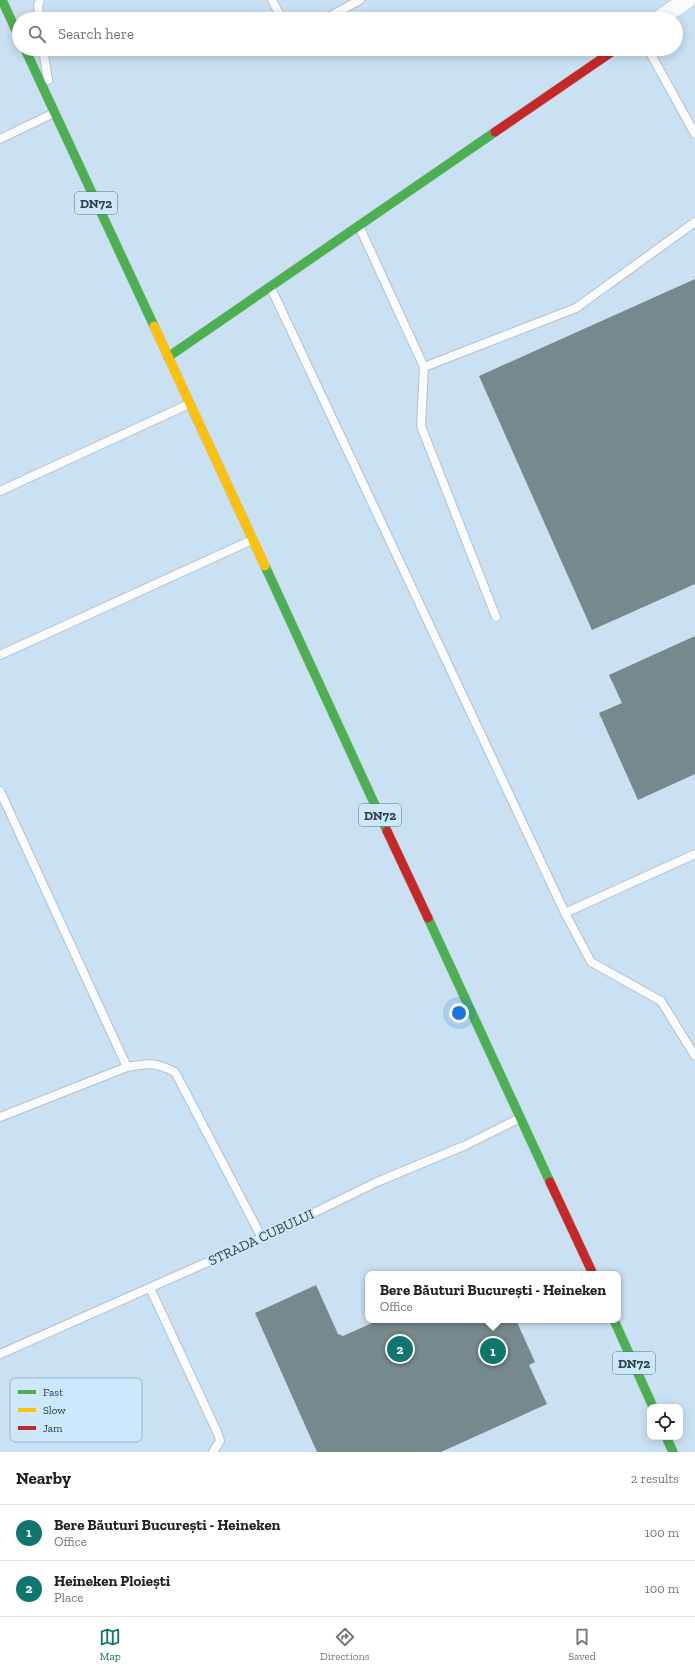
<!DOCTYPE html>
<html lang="en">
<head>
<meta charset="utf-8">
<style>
	:root { --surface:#fff; --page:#f2f2f2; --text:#202124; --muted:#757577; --line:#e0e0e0; --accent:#0f766e }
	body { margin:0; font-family:"Zilla Slab",serif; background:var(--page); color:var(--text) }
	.controls { position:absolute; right:12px; bottom:12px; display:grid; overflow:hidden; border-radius:8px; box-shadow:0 2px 10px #0003 }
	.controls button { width:36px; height:36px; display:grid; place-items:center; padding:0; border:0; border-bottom:1px solid var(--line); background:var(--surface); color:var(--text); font:20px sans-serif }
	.you { position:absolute; left:459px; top:1013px; width:14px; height:14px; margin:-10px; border:3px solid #fff; border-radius:50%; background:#1a73e8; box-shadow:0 0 0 6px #1a73e833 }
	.badge { display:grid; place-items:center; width:26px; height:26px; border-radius:50%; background:var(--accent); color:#fff; font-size:13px; font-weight:700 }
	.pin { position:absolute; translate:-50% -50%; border:2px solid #fff; box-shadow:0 1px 4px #0006 }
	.popup { position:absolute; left:365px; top:1271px; width:256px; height:52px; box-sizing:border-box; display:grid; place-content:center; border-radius:8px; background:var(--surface); filter:drop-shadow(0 1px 3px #0005); font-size:13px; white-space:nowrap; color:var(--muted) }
	.popup b { font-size:15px; color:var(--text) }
	.popup::after { content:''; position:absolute; left:50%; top:100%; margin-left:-8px; border:8px solid transparent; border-top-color:var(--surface) }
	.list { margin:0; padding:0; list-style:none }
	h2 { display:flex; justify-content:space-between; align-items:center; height:52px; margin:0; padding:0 16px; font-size:17px }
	h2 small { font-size:13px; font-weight:400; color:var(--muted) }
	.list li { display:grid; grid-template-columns:26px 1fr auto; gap:12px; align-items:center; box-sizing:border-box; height:56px; padding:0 16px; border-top:1px solid var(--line) }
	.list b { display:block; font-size:15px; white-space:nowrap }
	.list p { margin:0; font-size:13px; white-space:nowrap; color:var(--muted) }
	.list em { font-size:13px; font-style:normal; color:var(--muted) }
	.icon { flex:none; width:22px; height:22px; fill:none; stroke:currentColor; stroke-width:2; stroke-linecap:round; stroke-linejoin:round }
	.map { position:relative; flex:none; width:695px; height:1452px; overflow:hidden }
	.search { position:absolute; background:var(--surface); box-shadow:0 2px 10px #0003; left:12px; right:12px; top:12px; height:44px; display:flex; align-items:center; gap:10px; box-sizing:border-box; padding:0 14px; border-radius:22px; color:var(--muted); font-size:15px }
	.sheet { height:164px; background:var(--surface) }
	nav { display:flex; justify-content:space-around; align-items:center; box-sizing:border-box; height:56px; border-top:1px solid var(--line); background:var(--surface); font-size:11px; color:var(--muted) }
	nav a { display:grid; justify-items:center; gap:2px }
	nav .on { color:var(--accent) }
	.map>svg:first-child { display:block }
	.built { fill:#c9e1f3; fill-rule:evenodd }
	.building { fill:#76898c }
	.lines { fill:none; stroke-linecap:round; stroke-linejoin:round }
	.lane-casing { stroke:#b1c0cc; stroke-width:10 }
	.street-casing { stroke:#b1c0cc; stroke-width:18 }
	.fast-casing { stroke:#b1c0cc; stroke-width:10 }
	.slow-casing { stroke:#b1c0cc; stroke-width:10 }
	.jam-casing { stroke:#b1c0cc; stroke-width:10 }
	.lane { stroke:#f9fbfd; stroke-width:8 }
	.street { stroke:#f9fbfd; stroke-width:17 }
	.fast { stroke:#4caf50; stroke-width:9 }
	.slow { stroke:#ffc107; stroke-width:9 }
	.jam { stroke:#c62828; stroke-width:9 }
	.labels { text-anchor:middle; stroke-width:4; stroke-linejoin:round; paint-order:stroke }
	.shield { fill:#cde8fc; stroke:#5d7282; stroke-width:1 }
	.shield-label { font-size:13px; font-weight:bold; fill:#2d404d }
	.street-label { font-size:14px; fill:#2d404d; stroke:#cde8fc }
	.key { fill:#cde8fc; stroke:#9db6c8; stroke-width:1 }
	.key-label { font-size:11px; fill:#2d404d }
</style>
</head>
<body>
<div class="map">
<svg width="695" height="1452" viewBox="0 0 695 1452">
	<rect width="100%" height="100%" fill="#d8e7f2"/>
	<!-- built -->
	<path class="built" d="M0,0H695V1452H0ZM19,19H676V49H19ZM368,1274H618V1320H368ZM650,1407H680V1437H650Z"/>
	<!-- building -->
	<path class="building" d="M695,279V584L592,630L479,376Z
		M695,636V774L638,800L599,713L622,703L609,675Z
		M316,1285L338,1334L343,1336L379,1320H516L535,1362L529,1365L547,1404L441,1452H317L255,1313Z"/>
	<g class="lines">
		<defs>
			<path id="lane" d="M272,0L282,19
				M40,19L38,6L40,0
				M325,19L360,0
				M43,49L48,80
				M648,49L695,134
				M0,139L54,113
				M359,226L424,367L421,426L496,617
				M271,288L565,913L695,854
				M424,367L576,308L695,222
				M0,491L189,404
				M0,655L252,540
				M0,791L127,1067
				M565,913L591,962L661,1001L695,1056
				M0,1117L127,1067C149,1063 155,1062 175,1072L262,1238
				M150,1288L218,1434L220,1441L213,1452
				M0,1354L262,1238L377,1182L466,1145L520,1118"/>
			<path id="street" d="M659,19L687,0"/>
			<path id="fast" d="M2,0L19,37
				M25,49L154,326
				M168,357L495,132
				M265,566L387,831
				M428,918L550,1182
				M614,1320L653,1407
				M666,1437L673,1452"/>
			<path id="slow" d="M154,326L265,566"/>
			<path id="jam" d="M495,132L616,49
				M387,831L428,918
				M550,1182L593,1274"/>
		</defs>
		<!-- lane casing -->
		<use href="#lane" class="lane-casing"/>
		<!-- street casing -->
		<use href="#street" class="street-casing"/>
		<!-- fast casing -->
		<use href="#fast" class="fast-casing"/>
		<!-- slow casing -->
		<use href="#slow" class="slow-casing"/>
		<!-- jam casing -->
		<use href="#jam" class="jam-casing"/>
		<!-- lane -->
		<use href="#lane" class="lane"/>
		<!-- street -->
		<use href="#street" class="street"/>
		<!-- fast -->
		<use href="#fast" class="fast"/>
		<!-- slow -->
		<use href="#slow" class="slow"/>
		<!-- jam -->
		<use href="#jam" class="jam"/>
	</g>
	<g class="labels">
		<!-- shield labels -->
		<g class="shield">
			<rect x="75" y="192" width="42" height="22" rx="3"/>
			<rect x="359" y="804" width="42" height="22" rx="3"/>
			<rect x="613" y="1352" width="42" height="22" rx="3"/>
		</g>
		<g class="shield-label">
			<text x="96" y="208">DN72</text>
			<text x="380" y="820">DN72</text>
			<text x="634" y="1368">DN72</text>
		</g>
		<!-- street labels -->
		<g class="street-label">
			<text transform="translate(261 1237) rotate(-25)" y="5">STRADA CUBULUI</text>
		</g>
	</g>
	<!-- legend -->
	<rect x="10" y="1378" width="132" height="64" rx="6" class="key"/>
	<rect x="18" y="1390" width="18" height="4" fill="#4caf50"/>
	<rect x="18" y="1408" width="18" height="4" fill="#ffc107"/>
	<rect x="18" y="1426" width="18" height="4" fill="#c62828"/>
	<g class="key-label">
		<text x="43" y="1396">Fast</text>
		<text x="43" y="1414">Slow</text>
		<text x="43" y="1432">Jam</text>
	</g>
</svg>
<div class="controls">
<button><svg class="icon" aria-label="locate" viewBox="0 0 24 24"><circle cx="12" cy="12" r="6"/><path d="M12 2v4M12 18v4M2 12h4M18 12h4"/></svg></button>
</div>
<div class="you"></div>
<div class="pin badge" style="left:493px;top:1351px">1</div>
<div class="popup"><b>Bere Băuturi București - Heineken</b>Office</div>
<div class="pin badge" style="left:400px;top:1349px">2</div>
<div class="search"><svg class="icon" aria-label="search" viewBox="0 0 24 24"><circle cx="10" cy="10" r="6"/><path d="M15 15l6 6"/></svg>Search here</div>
</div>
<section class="sheet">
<h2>Nearby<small>2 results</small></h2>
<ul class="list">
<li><span class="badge">1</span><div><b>Bere Băuturi București - Heineken</b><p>Office</p></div><em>100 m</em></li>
<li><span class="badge">2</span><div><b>Heineken Ploiești</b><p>Place</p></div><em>100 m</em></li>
</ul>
</section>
<nav>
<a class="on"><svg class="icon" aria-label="map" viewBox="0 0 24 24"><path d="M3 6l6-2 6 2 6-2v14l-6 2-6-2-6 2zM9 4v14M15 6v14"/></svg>Map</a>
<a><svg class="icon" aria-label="directions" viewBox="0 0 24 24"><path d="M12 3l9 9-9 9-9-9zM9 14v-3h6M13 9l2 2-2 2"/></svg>Directions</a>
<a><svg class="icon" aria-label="saved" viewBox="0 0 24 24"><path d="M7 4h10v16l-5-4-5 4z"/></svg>Saved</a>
</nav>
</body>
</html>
